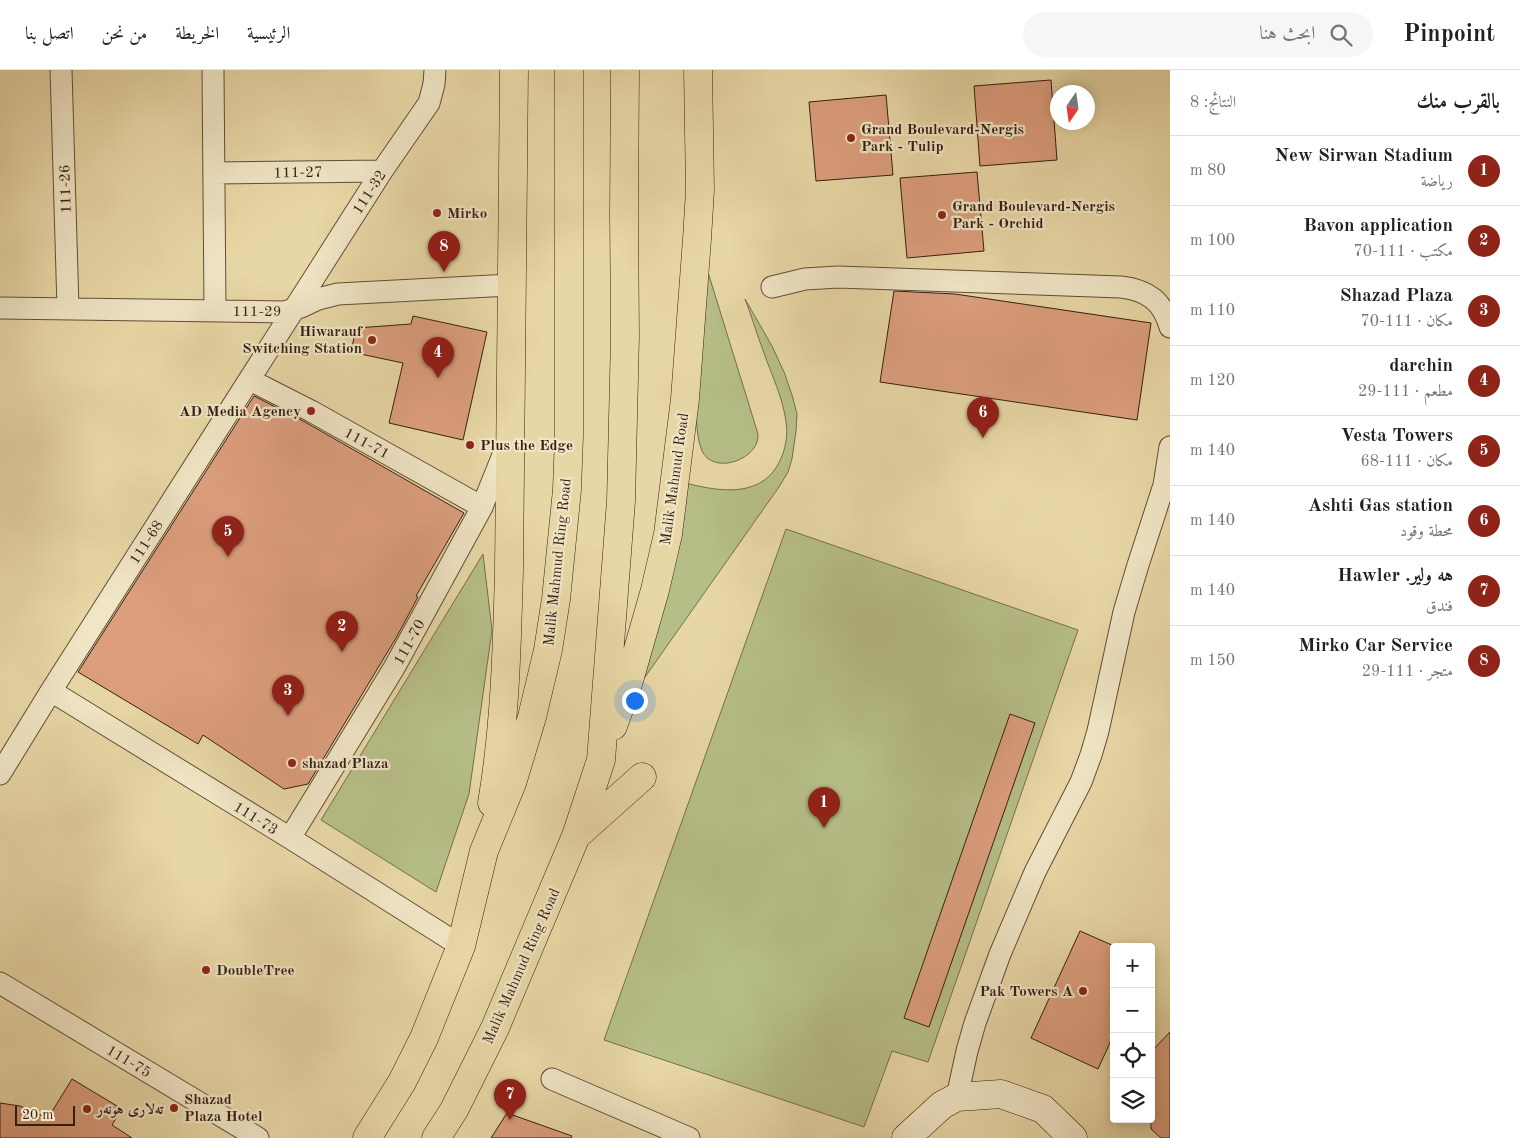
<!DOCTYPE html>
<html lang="ar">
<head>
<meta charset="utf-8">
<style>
	:root { --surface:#fff; --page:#f6f6f6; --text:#202124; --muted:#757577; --line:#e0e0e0; --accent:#8f2418 }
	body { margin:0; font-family:"Old Standard TT",Amiri,serif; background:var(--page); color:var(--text); direction:rtl }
	.controls { position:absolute; right:15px; bottom:15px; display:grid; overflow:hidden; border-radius:5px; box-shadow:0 2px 12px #0003 }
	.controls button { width:45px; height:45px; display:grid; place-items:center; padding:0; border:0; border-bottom:1px solid var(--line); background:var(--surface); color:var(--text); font:25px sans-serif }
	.compass { position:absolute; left:1050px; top:15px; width:45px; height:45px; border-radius:50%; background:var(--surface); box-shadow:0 2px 12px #0003; rotate:193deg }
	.scale { position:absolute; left:15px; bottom:12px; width:60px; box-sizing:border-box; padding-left:5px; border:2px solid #351f13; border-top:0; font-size:14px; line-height:18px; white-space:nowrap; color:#351f13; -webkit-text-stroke:4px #f0e5c5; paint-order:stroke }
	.you { position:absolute; left:634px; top:630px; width:18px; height:18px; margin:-12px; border:4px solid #fff; border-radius:50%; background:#1a73e8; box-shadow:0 0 0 8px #1a73e833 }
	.badge { display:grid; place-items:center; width:32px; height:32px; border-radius:50%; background:var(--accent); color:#fff; font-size:16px; font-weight:700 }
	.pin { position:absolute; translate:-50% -41px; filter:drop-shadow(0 1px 2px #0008) }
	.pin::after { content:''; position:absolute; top:26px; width:18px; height:15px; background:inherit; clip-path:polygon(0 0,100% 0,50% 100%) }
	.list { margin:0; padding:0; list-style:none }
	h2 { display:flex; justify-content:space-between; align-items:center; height:65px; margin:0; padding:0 20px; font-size:21px }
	h2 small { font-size:16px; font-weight:400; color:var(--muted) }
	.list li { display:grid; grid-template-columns:32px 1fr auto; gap:15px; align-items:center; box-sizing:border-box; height:70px; padding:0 20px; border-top:1px solid var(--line) }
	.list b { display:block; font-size:19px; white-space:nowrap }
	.list p { margin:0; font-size:16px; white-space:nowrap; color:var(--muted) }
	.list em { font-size:16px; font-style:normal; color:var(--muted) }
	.icon { flex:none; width:28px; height:28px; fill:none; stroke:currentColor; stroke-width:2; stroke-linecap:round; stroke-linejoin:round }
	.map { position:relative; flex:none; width:1170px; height:1068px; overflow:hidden; direction:ltr }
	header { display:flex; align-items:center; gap:30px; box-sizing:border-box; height:70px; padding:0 25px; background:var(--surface); border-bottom:1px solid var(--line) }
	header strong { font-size:24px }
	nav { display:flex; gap:28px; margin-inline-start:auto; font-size:18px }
	.search { width:350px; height:45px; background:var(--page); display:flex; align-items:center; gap:12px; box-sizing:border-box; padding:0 18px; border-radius:28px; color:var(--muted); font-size:19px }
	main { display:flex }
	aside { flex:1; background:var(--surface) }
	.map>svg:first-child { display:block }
	.green { fill:#b6be87; stroke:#766e4d }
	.building { fill:#dc9e7d; stroke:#351f13 }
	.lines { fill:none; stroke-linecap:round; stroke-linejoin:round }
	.street-casing { stroke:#624d38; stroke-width:23 }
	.secondary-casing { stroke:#351f13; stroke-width:29 }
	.highway-casing { stroke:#351f13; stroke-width:29 }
	.street { stroke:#f0e5c5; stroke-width:21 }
	.secondary { stroke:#f0e5c5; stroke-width:28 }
	.highway { stroke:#e8d7a6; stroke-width:28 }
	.poi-dot { fill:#8f2418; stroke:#f0e5c5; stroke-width:2 }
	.labels { text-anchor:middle; stroke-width:4.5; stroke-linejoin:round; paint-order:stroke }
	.poi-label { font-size:15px; font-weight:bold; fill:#351f13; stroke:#f0e5c5; text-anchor:start }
	.street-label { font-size:15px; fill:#351f13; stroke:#f0e5c5 }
</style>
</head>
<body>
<header>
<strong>Pinpoint</strong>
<div class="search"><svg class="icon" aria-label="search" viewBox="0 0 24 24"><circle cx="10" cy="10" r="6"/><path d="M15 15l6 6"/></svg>ابحث هنا</div>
<nav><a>الرئيسية</a><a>الخريطة</a><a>من نحن</a><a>اتصل بنا</a></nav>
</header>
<main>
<aside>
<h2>بالقرب منك<small>النتائج: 8</small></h2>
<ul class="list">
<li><span class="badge">1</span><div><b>New Sirwan Stadium</b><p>رياضة</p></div><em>80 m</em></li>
<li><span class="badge">2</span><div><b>Bavon application</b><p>مكتب · 111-70</p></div><em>100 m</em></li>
<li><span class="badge">3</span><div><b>Shazad Plaza</b><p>مكان · 111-70</p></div><em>110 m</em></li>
<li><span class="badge">4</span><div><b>darchin</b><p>مطعم · 111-29</p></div><em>120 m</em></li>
<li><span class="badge">5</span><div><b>Vesta Towers</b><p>مكان · 111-68</p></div><em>140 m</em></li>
<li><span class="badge">6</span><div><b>Ashti Gas station</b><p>محطة وقود</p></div><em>140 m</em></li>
<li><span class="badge">7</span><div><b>هه ولير. Hawler</b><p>فندق</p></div><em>140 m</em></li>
<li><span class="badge">8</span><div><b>Mirko Car Service</b><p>متجر · 111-29</p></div><em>150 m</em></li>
</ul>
</aside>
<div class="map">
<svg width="1170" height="1068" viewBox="0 0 1170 1068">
	<rect width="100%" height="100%" fill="#e8d7a6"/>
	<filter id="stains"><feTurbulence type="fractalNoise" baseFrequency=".004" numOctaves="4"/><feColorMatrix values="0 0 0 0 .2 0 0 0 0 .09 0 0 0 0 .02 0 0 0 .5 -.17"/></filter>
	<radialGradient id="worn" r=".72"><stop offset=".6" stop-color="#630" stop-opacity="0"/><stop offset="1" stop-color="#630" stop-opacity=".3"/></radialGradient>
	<!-- green -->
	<path class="green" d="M703,186L758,364C760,389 714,406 702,381C693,360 697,320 698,297C700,260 702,223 703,186Z
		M745,229L772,276L784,302L792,325L797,344L796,361L792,389L788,402L779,417L638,617L682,412C719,422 765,430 782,386C786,376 788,363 786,352C783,328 772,306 764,283C757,265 752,247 745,229Z
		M786,459L1078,560L928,992L892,981L864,1057L604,970Z
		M483,484L492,560L469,724L436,822L321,750Z"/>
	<!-- building -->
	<path class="building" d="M1051,10L1057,90L980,96L974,16Z
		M886,25L893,105L816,111L809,32Z
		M977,102L984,181L907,188L900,108Z
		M894,221L955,224L1151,253L1137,350L880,312Z
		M413,246L487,262L463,370L389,353L403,293L351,282L356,258L411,254Z
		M254,326L305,352L464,443L416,526L418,527L396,568L308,714L284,719L203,665L198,674L78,602Z
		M1010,644L1035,653L929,957L904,948Z
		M1080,861L1114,876V964L1098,999L1031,968Z
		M1170,962V1068H1161L1151,1059V982Z
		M72,1009L122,1039L112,1055L132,1068H0V1033L20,1036L48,1048Z
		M507,1043L572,1066L571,1068H491Z"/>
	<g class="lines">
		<defs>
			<path id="street" d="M61,0L68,238
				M213,0L215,240
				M214,103L382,101
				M772,217L805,209L838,207L1121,217C1147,220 1163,231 1170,257
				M0,238L284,242L301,237L318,229L338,224L511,215
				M250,310L311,341L482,437
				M51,621L290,768L461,876
				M0,704L51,621L382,101L429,33L434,14L435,0
				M290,768L394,598L482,437L507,375
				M0,913L258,1068
				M552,1009L689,1068
				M957,1027L967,981L975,953L1000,884L1035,802L1081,712L1091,685L1098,661L1124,542L1138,495L1164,415L1170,377"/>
			<path id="secondary" d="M906,1068L942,1035L957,1027L1001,1024L1043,1039L1073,1068"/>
			<path id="highway" d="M613,656L628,614L655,520L668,464L685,329L697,169L700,120L698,0
				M492,733C505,656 507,577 509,500L514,0
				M577,765L642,707
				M367,1068L402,1012L424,968L461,876L484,781L512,713L532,647L548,580L556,529L567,420L569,366V0
				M436,1068L454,1040L495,958L576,766L601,690L621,431L625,266L624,144L625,0"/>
		</defs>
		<!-- street casing -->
		<use href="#street" class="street-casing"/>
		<!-- secondary casing -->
		<use href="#secondary" class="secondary-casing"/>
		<!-- highway casing -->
		<use href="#highway" class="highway-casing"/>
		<!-- street -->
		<use href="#street" class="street"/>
		<!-- secondary -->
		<use href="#secondary" class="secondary"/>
		<!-- highway -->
		<use href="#highway" class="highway"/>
	</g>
	<!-- markers -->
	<g class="poi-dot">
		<circle cx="851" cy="68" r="5"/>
		<circle cx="437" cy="143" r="5"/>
		<circle cx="942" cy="145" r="5"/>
		<circle cx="372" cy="270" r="5"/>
		<circle cx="311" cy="341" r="5"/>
		<circle cx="470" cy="375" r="5"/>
		<circle cx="292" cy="693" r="5"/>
		<circle cx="206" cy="900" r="5"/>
		<circle cx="1083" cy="921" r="5"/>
		<circle cx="174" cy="1038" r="5"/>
		<circle cx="87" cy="1039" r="5"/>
	</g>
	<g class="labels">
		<!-- poi labels -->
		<g class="poi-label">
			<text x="861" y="64">Grand Boulevard-Nergis<tspan x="861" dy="17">Park - Tulip</tspan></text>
			<text x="952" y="141">Grand Boulevard-Nergis<tspan x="952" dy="17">Park - Orchid</tspan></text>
			<text x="447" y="148">Mirko</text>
			<text x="362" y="266" text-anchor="end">Hiwarauf<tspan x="362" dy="17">Switching Station</tspan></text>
			<text x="301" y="346" text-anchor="end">AD Media Agency</text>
			<text x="480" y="380">Plus the Edge</text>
			<text x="302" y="698">shazad Plaza</text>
			<text x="216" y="905">DoubleTree</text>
			<text x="1073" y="926" text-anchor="end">Pak Towers A</text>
			<text x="184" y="1034">Shazad<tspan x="184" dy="17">Plaza Hotel</tspan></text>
			<text x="97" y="1044">تەلاری هونەر</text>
		</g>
		<!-- street labels -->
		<g class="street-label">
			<text transform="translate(298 102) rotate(-1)" y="5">111-27</text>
			<text transform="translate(65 119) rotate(-92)" y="5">111-26</text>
			<text transform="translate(369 122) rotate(-57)" y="5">111-32</text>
			<text x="257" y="246">111-29</text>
			<text transform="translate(367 373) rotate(29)" y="5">111-71</text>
			<text transform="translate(674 409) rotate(-82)" y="5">Malik Mahmud Road</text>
			<text transform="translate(146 472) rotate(-57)" y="5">111-68</text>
			<text transform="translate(557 492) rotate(-84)" y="5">Malik Mahmud Ring Road</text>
			<text transform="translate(409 572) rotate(-61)" y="5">111-70</text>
			<text transform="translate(256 748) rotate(32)" y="5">111-73</text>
			<text transform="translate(521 896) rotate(-66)" y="5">Malik Mahmud Ring Road</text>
			<text transform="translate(129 991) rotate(31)" y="5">111-75</text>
		</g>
	</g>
	<rect width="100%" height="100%" filter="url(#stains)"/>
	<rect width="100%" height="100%" fill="url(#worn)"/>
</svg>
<div class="controls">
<button>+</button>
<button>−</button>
<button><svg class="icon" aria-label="locate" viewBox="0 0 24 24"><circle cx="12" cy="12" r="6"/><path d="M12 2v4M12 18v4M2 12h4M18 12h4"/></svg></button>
<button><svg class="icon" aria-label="layers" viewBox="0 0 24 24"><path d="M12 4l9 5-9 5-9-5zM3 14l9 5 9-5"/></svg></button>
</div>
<svg class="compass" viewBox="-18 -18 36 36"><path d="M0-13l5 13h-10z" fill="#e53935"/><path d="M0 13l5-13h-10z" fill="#757577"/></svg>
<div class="scale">20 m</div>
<div class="you"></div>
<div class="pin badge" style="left:824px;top:758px">1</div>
<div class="pin badge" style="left:342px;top:582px">2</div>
<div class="pin badge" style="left:288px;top:646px">3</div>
<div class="pin badge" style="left:438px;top:308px">4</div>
<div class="pin badge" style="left:228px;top:487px">5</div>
<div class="pin badge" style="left:983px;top:368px">6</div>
<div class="pin badge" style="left:510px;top:1050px">7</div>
<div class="pin badge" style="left:444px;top:202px">8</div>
</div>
</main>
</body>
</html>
